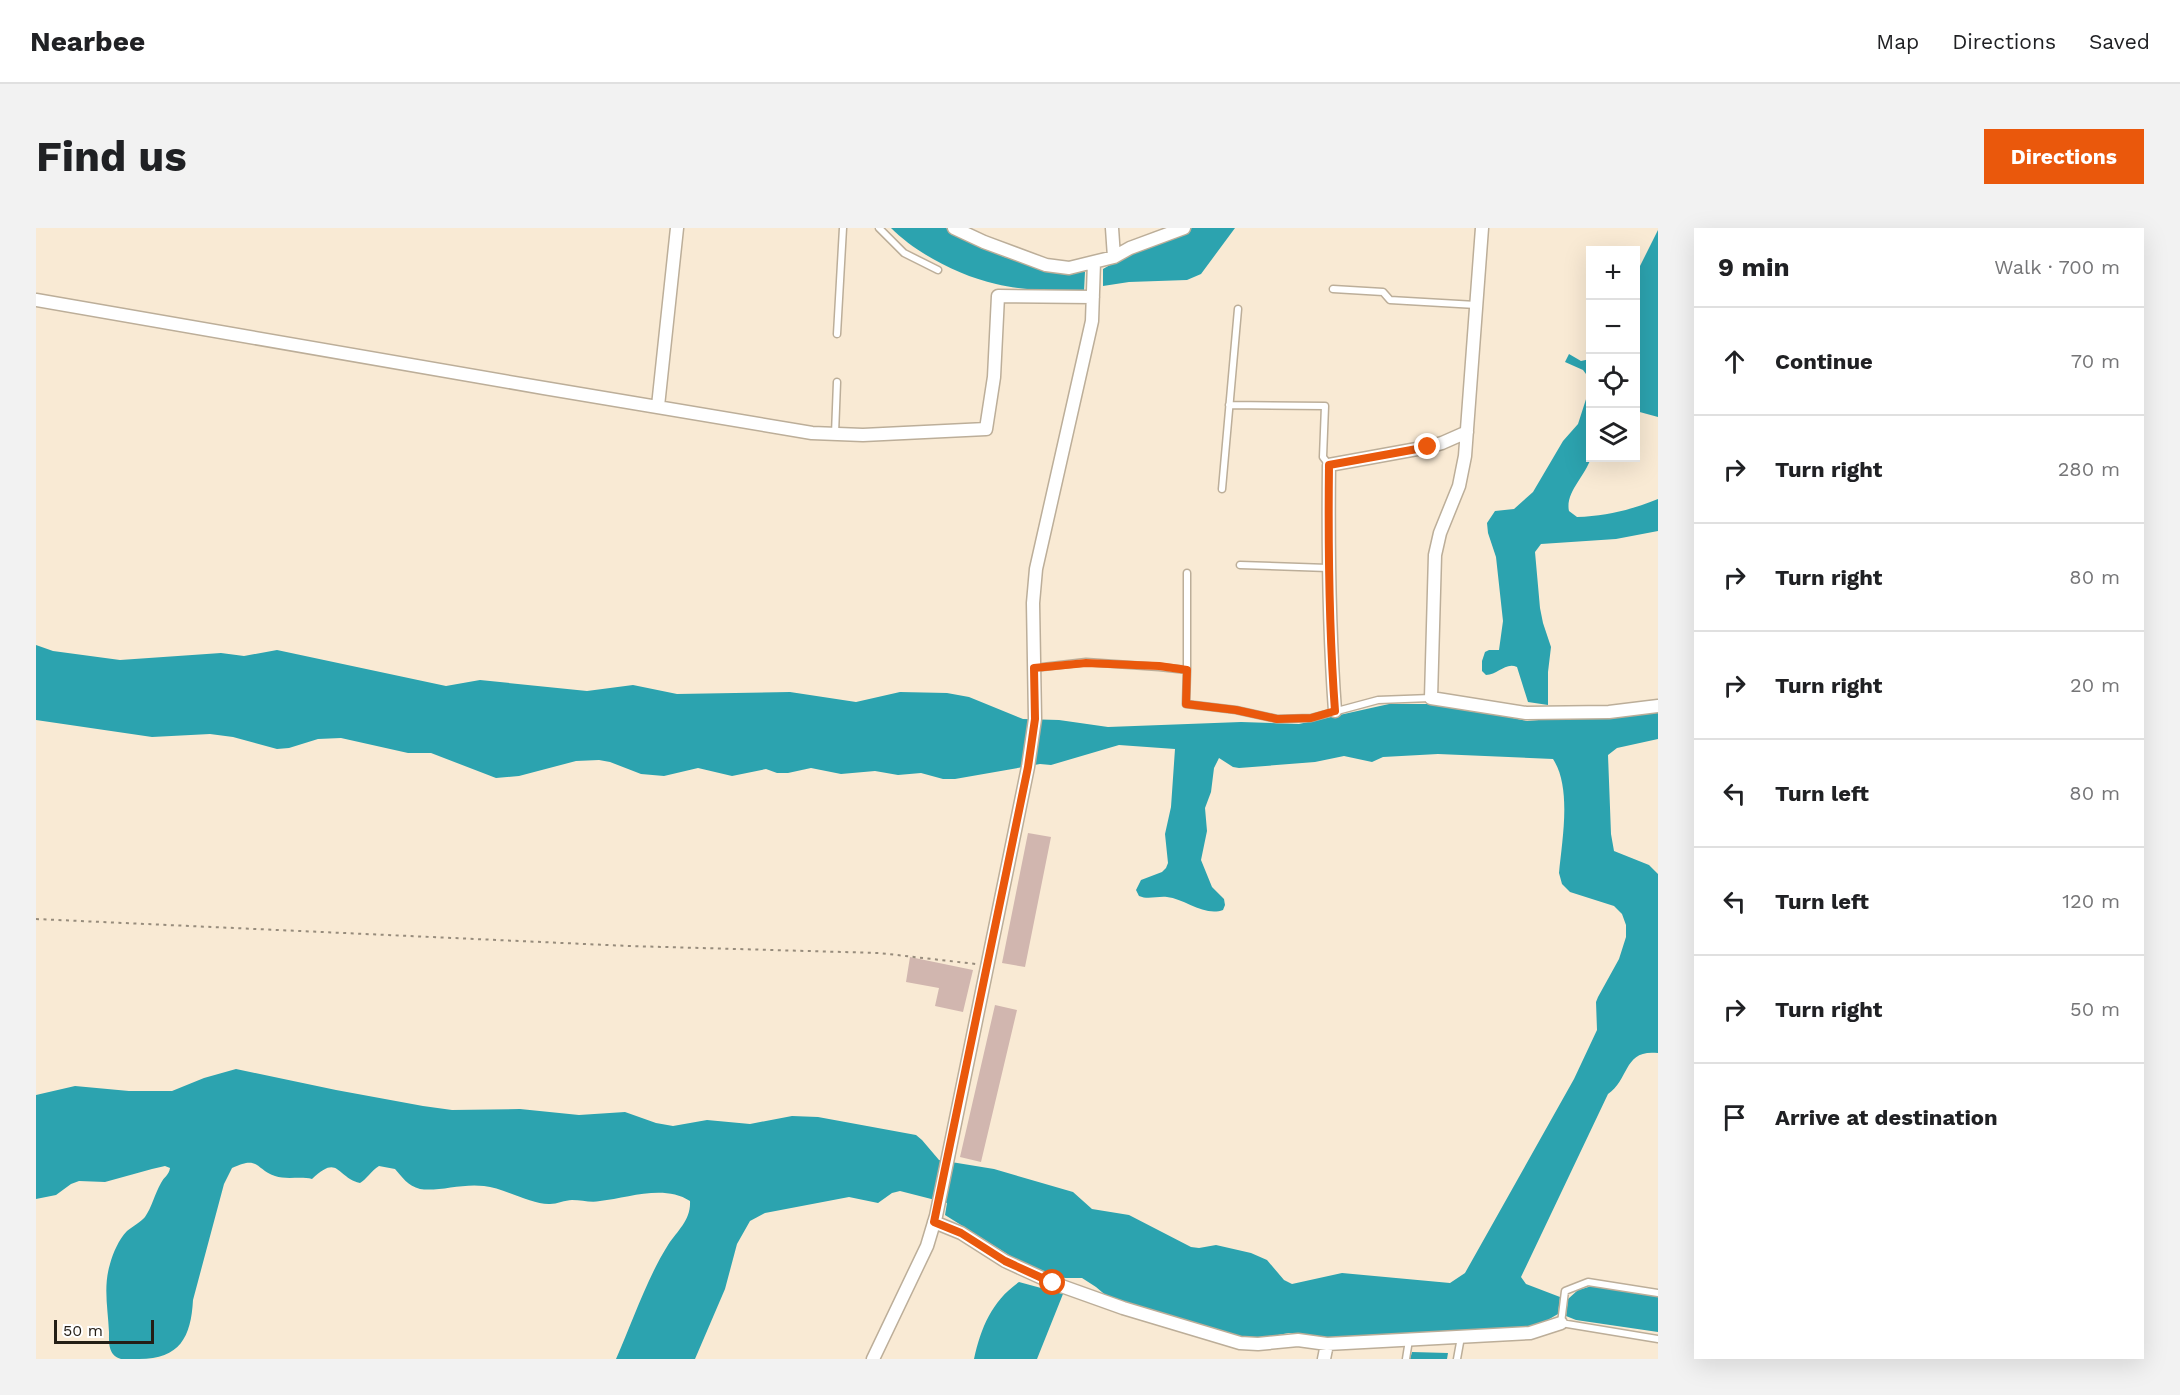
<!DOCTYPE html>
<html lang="en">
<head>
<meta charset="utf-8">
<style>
	:root { --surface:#fff; --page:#f2f2f2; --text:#202124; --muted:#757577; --line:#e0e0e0; --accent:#ea580c }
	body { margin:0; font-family:"Work Sans",sans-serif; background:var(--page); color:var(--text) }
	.controls { position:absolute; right:18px; top:18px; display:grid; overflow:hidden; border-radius:0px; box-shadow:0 6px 24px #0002 }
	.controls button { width:54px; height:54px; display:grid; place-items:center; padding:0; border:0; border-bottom:2px solid var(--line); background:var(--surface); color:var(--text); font:30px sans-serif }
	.scale { position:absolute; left:18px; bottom:15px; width:100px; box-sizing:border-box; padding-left:6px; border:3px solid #241e16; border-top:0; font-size:16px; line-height:21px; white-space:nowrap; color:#241e16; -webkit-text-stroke:4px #fff; paint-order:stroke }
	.stop { position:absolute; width:18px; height:18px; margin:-14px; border:4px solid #ea580c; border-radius:50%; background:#fff }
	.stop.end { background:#ea580c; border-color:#fff; box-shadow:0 2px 6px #0008 }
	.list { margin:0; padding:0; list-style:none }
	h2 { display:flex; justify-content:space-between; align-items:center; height:78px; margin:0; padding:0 24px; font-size:26px }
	h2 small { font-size:20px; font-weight:400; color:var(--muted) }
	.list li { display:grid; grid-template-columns:39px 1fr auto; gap:18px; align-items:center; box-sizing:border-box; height:108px; padding:0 24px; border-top:2px solid var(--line) }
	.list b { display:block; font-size:22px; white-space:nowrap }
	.list em { font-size:20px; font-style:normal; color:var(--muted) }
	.icon { flex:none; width:33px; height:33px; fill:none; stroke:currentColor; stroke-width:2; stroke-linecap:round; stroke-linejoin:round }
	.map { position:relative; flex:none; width:1622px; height:1131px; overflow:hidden; border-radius:0px }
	header { display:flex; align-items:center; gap:36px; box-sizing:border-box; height:84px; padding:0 30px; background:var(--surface); border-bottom:2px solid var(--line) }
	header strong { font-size:28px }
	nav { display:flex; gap:33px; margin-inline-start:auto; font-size:21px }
	.intro { display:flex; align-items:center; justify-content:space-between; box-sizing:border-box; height:144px; padding:0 36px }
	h1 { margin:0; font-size:42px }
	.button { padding:15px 27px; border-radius:0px; background:var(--accent); color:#fff; font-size:21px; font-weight:700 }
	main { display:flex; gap:36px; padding:0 36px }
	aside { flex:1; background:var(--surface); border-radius:0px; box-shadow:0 6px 24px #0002 }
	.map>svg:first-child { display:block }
	.water { fill:#2ca3af }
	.building { fill:#d1b6af }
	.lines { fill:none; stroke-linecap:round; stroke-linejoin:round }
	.service-casing { stroke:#bcae99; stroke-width:9 }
	.minor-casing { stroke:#bcae99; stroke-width:15 }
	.path { stroke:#978c7c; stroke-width:2; stroke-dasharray:3 4.5; stroke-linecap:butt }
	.service { stroke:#fff; stroke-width:6 }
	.minor { stroke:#fff; stroke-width:12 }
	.route { stroke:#ea580c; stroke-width:8 }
</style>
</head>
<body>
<header>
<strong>Nearbee</strong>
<nav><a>Map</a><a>Directions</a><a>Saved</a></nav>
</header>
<div class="intro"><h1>Find us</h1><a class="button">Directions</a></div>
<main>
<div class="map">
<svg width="1622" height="1131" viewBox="0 0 1622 1131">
	<rect width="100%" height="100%" fill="#f9ead4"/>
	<!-- water -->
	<path class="water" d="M855,0H910L968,29L1020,43L1049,44L1048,63C1019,62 988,63 960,56C924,48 881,26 855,0Z
		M1156,0H1199L1165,46L1151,52L1093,54L1067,58V41L1086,30Z
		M1622,2V189L1600,183V46Z
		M1533,126L1545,133L1554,131L1555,230C1549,248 1529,265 1533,283L1541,289C1571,288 1594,282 1622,271V303L1580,311L1505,316L1499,324L1504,380L1507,395L1515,419L1512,444V477L1492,474L1481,439C1469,434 1462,447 1450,447L1446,443V433L1449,424L1453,422H1463L1467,393L1460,329L1452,305L1451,295L1459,283L1478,281L1497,264L1527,213L1542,196L1552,165L1553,150L1547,142L1529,134Z
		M0,417L17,423L84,432L185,425L208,428L241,422L410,458L444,452L551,463L597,457L641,466L754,464L820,474L864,464L911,465L933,469L987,491L1023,492L1072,499L1205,494L1263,496L1353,476H1409L1491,493L1622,482V511L1581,520L1572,527L1575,606L1578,623L1613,637L1622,646V825C1587,821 1594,851 1572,866L1485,1049L1490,1056L1524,1069L1522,1086L1496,1101L1317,1109L1288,1110L1253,1105L1210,1113L1073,1070L1060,1059L1046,1050H1029L987,1036L909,987L911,975L864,963L856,965L842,975L813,969L729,985L714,993L701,1016L689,1061L659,1131H580C596,1095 611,1050 632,1017C642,1002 655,992 654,973C628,956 592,970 564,973C555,975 546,972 536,972C529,972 521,976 514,976C497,977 468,960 448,958C426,955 402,964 384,961C372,958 366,949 359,941L343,938C335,943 330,952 324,955C300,949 303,925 276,951C265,948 250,952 239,948C219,941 223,927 196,940L188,956L157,1072C155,1109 144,1131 103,1131C98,1131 90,1131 85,1131C72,1127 73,1115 73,1104C72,1081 67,1059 74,1036C77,1025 83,1011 91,1003C97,998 105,994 109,989C116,979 119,965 125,955C128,949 133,947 134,940L129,938L116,941L69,954L43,953L35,956L20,967L0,971V867L39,858L93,863H136L168,850L200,841L300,862L387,878L416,882L484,881L543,887L589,884L620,895L637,898L671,892L714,896L756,888L782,889L880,907L886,912L903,932L958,941L1037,964L1056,981L1093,987L1155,1019L1163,1020L1180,1017L1215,1025L1231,1032L1248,1052L1256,1056L1306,1045L1414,1055L1429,1045L1538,851L1561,802L1560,774L1562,769L1583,731L1590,709V697L1586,686L1578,678L1534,664L1526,656L1523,645C1526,612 1536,560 1517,531L1402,526L1347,529L1336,534L1308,528L1279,534L1203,540L1197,539L1183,530L1178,540L1175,564L1169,580L1171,603L1165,632L1176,659L1188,671L1189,677L1187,682C1169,689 1149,671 1131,669C1121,668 1112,672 1103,668L1100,662L1105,652L1126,644L1130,640L1132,635L1129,606L1135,579L1139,521L1083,517L1015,537L1004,536L919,551H907L885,545L862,547L839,543L805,546L775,540L752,545H741L730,541L696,548L662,540L628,548L605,546L574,534L563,532L540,533L483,548L460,550L395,525H372L305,510L282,511L253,520L241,521L197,509L174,506L116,509L0,492Z
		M983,1054L1027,1066L1001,1131H938C945,1099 956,1073 983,1054Z
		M1556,1058L1622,1068V1104L1540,1092L1530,1088L1532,1071L1542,1062Z
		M1376,1124L1412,1125L1411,1131H1374Z"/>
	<!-- building -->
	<path class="building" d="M992,605L1015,609L989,739L966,735Z
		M874,729L937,742L927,784L899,778L903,760L870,754Z
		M959,777L981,782L945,934L924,929Z"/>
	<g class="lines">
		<defs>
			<path id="service" d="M843,0L868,25L902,42
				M1297,61L1347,64L1354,72L1440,77
				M801,106L807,0
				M1193,177L1289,178L1287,229L1293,237
				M799,206L801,154
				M1186,261L1202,81
				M1204,337L1292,340
				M998,440L1050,434L1123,439L1151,442L1150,476L1200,482L1241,491L1275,490L1342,472L1395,470
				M1151,442V345
				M1622,1065L1552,1054L1529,1063L1525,1095L1622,1111
				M1370,1131L1373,1112
				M1421,1131L1425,1109"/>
			<path id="minor" d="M918,0L948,14L1010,37L1033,40L1078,29L1094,20L1148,0
				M1076,0L1078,29
				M1446,0L1429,228L1423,258L1404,305L1399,327L1395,470L1490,485L1573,484L1622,478
				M0,72L508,160L776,205L827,207L950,201L958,149L962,68L1057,69
				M622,178L641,0
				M1299,483C1293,401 1292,320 1293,237L1392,219L1406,215L1431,204
				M898,994L925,1005L969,1033L1017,1055L1087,1080L1204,1115L1222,1116L1262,1112L1291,1116L1494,1105L1525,1095
				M837,1131L891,1018L900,988L992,539L999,491L997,375L1000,341L1056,93L1058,34
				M1288,1131L1291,1116"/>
		</defs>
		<!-- service casing -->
		<use href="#service" class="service-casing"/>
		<!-- minor casing -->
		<use href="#minor" class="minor-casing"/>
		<!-- path -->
		<path class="path" d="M0,691L593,718L843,725L940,736"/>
		<!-- service -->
		<use href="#service" class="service"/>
		<!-- minor -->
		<use href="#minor" class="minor"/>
	</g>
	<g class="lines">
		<!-- route -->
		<path class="route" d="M1017,1055L969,1033L925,1005L898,994L992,539L999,491L998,440L1050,435L1123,438L1151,442L1150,476L1200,482L1241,491L1275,490L1299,483C1293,401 1292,320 1293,237L1392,219"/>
	</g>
</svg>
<div class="controls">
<button>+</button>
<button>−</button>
<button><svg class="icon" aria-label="locate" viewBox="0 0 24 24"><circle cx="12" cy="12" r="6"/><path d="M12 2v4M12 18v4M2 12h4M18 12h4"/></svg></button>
<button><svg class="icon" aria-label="layers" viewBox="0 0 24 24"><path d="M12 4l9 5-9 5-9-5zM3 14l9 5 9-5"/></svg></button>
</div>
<div class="scale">50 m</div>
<div class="stop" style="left:1017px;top:1055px"></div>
<div class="stop end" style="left:1392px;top:219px"></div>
</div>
<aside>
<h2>9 min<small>Walk · 700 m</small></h2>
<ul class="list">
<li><svg class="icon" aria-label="ahead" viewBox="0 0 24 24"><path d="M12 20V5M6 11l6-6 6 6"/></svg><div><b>Continue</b></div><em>70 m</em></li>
<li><svg class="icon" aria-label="right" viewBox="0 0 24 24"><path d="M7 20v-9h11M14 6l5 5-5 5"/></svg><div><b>Turn right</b></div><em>280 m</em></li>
<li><svg class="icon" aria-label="right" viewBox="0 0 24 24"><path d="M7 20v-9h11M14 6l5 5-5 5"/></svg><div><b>Turn right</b></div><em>80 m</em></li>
<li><svg class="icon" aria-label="right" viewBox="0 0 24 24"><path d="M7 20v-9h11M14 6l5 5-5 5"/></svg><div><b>Turn right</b></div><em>20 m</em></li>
<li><svg class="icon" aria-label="left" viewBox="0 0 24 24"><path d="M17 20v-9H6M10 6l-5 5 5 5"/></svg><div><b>Turn left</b></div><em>80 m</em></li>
<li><svg class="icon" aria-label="left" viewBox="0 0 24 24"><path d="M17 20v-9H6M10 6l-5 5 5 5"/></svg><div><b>Turn left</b></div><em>120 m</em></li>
<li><svg class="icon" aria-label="right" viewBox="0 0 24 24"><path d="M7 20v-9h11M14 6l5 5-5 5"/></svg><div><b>Turn right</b></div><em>50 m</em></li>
<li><svg class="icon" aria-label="arrive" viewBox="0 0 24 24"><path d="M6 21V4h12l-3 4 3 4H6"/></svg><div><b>Arrive at destination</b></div></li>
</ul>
</aside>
</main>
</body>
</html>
